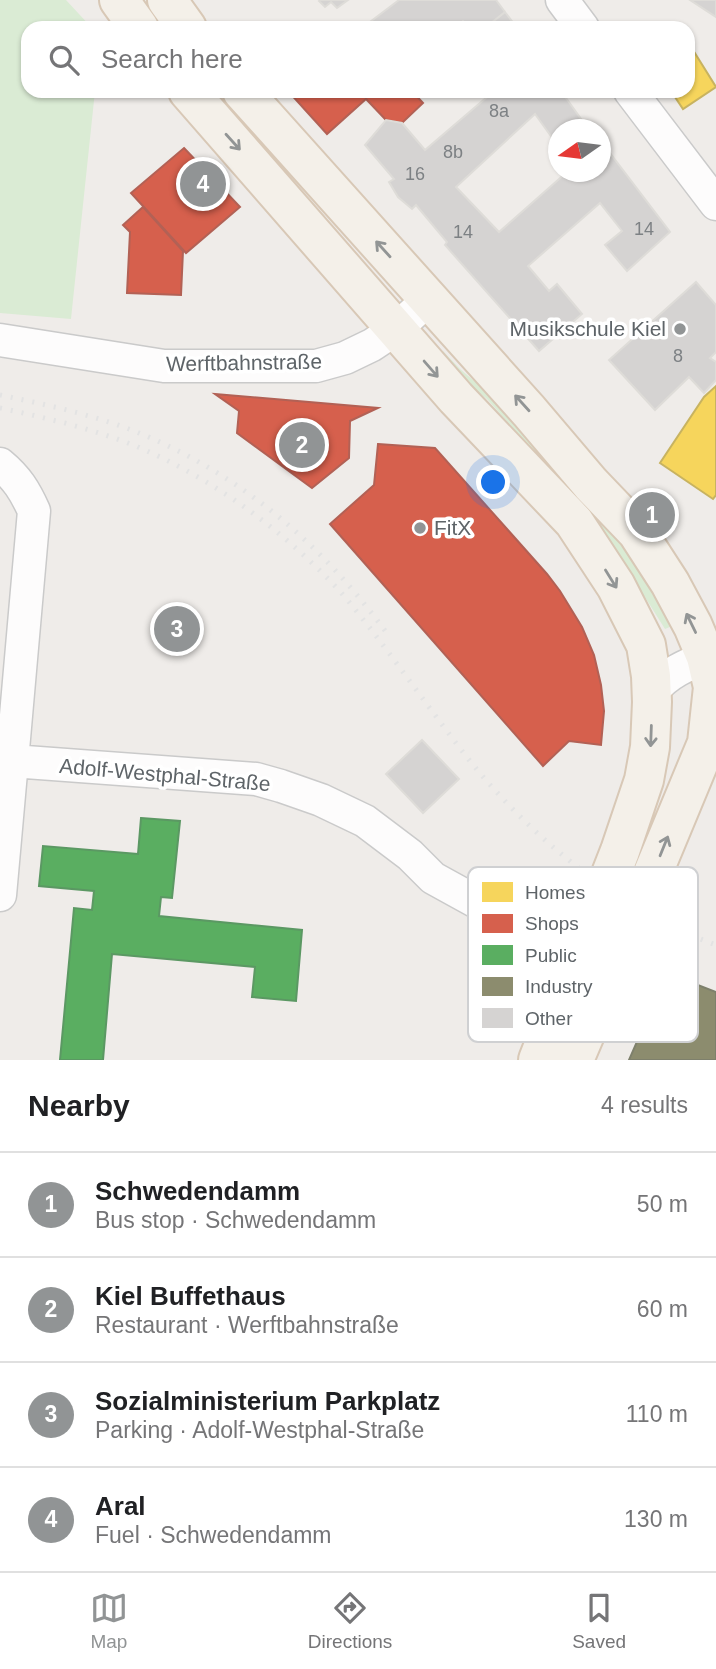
<!DOCTYPE html>
<html lang="en">
<head>
<meta charset="utf-8">
<style>
	:root { --surface:#fff; --page:#f6f6f6; --text:#202124; --muted:#757577; --line:#e0e0e0; --accent:#919495 }
	body { margin:0; font-family:Arial,sans-serif; background:var(--page); color:var(--text) }
	.compass { position:absolute; left:548px; top:119px; width:63px; height:63px; border-radius:50%; background:var(--surface); box-shadow:0 2px 5px #0004; rotate:256deg }
	.you { position:absolute; left:494px; top:483px; width:24px; height:24px; margin:-18px; border:5px solid #fff; border-radius:50%; background:#1a73e8; box-shadow:0 0 0 10px #1a73e833 }
	.badge { display:grid; place-items:center; width:46px; height:46px; border-radius:50%; background:var(--accent); color:#fff; font-size:23px; font-weight:700 }
	.pin { position:absolute; translate:-50% -50%; border:4px solid #fff; box-shadow:0 2px 7px #0006 }
	.list { margin:0; padding:0; list-style:none }
	h2 { display:flex; justify-content:space-between; align-items:center; height:91px; margin:0; padding:0 28px; font-size:30px }
	h2 small { font-size:23px; font-weight:400; color:var(--muted) }
	.list li { display:grid; grid-template-columns:46px 1fr auto; gap:21px; align-items:center; box-sizing:border-box; height:105px; padding:0 28px; border-top:2px solid var(--line) }
	.list b { display:block; font-size:26px; white-space:nowrap }
	.list p { margin:0; font-size:23px; white-space:nowrap; color:var(--muted) }
	.list em { font-size:23px; font-style:normal; color:var(--muted) }
	.icon { flex:none; width:38px; height:38px; fill:none; stroke:currentColor; stroke-width:2; stroke-linecap:round; stroke-linejoin:round }
	.map { position:relative; flex:none; width:716px; height:1060px; overflow:hidden }
	.search { position:absolute; background:var(--surface); box-shadow:0 2px 5px #0004; left:21px; right:21px; top:21px; height:77px; display:flex; align-items:center; gap:18px; box-sizing:border-box; padding:0 24px; border-radius:21px; color:var(--muted); font-size:26px }
	.sheet { height:511px; background:var(--surface) }
	nav { display:flex; justify-content:space-around; align-items:center; box-sizing:border-box; height:98px; border-top:2px solid var(--line); background:var(--surface); font-size:19px; color:var(--muted) }
	nav a { display:grid; justify-items:center; gap:4px }
	nav .on { color:var(--accent) }
	.map>svg:first-child { display:block }
	.green { fill:#daebd4 }
	.homes { fill:#f6d55c; stroke:#c8b360; stroke-width:2 }
	.shops { fill:#d6604d; stroke:#b26155; stroke-width:2 }
	.public { fill:#5aae61; stroke:#5b9863; stroke-width:2 }
	.industry { fill:#8c8c6e; stroke:#7e806c; stroke-width:2 }
	.building { fill:#d5d3d2; stroke:#dedcd8; stroke-width:2 }
	.lines { fill:none; stroke-linecap:round; stroke-linejoin:round }
	.minor-casing { stroke:#cacaca; stroke-width:35 }
	.major-casing { stroke:#d8c8b6; stroke-width:42 }
	.minor { stroke:#fdfcfc; stroke-width:32 }
	.major { stroke:#f4f0e9; stroke-width:38 }
	.rail { stroke:#e3e3e3; stroke-width:5; stroke-dasharray:2 9; stroke-linecap:butt }
	.oneway { stroke:#929595 }
	.poi-dot { fill:#919495; stroke:#fff; stroke-width:2.5 }
	.labels { text-anchor:middle; stroke-width:7; stroke-linejoin:round; paint-order:stroke }
	.number-label { font-size:18px; fill:#7d8184 }
	.poi-label { font-size:21px; fill:#5e6468; stroke:#fff; text-anchor:end }
	.street-label { font-size:21px; fill:#5e6468; stroke:#fff }
	.key { fill:#fff; stroke:#cfd0d2; stroke-width:2 }
	.key-label { font-size:19px; fill:#5e6468 }
</style>
</head>
<body>
<div class="map">
<svg width="716" height="1060" viewBox="0 0 716 1060">
	<rect width="100%" height="100%" fill="#efece9"/>
	<!-- green -->
	<path class="green" d="M0,0H66L92,28H28V91H95L71,319L0,313Z
		M443,351L460,369L493,397L609,523L677,624L665,629L606,535L578,500L487,399L436,357Z"/>
	<!-- homes -->
	<path class="homes" d="M688,42L716,87L683,109L671,91H688Z
		M716,386V495L713,499L660,463L704,397Z"/>
	<!-- shops -->
	<path class="shops" d="M288,91H412L423,103L402,123L386,120L366,99L327,134Z
		M184,148L240,207L186,253L131,193Z
		M143,207L183,251L181,295L127,293L130,232L123,225Z
		M215,394L378,408L350,421L349,458L312,488L237,433L239,411Z
		M378,444L435,448L547,574L560,591L582,627L594,655L601,685L604,711L601,745L569,741L543,766L330,524L374,485Z"/>
	<!-- public -->
	<path class="public" d="M141,818L180,821L172,898L161,897L159,916L302,930L296,1001L252,997L255,967L112,954L103,1060H60L74,908L92,910L94,891L39,886L43,846L138,854Z"/>
	<!-- industry -->
	<path class="industry" d="M667,973L716,992V1060H629Z"/>
	<!-- building -->
	<path class="building" d="M320,0H348L337,8L331,2L325,7L319,1Z
		M399,0H496L505,12L485,28H469L463,21L454,28H362Z
		M690,0H716V17Z
		M505,12L517,28H485Z
		M494,91H561L589,130H558V146L535,114L456,187L499,232L567,172H600V140L670,232L627,271L605,245L622,231L600,203L528,266L549,291L557,284L582,314L539,351L445,245L447,242L416,205L412,209L398,197L389,182L394,179L365,145L386,120L402,123L425,150Z
		M696,282L716,305V352L710,358L716,362V380L704,393L689,377L655,410L609,360Z
		M422,740L459,779L423,813L386,774Z"/>
	<g class="lines">
		<defs>
			<path id="minor" d="M562,0L583,28
				M630,91L716,204
				M0,340L164,366H316L345,358L372,345L396,329L429,299
				M0,464C17,478 25,491 34,511L12,761
				M652,692C668,671 692,663 716,653
				M0,895L12,761L256,779L281,786L321,800L365,821L410,855L433,878L482,905L562,936L608,950"/>
			<path id="major" d="M119,0L139,28
				M167,0L187,28
				M188,91L456,398L574,522L616,586L646,645L651,676L652,702L650,747L644,780L620,851L538,1060
				M242,91L529,411L591,484L637,532L670,583L693,626L706,657L713,687L707,743L626,938L574,1060"/>
		</defs>
		<!-- minor casing -->
		<use href="#minor" class="minor-casing"/>
		<!-- major casing -->
		<use href="#major" class="major-casing"/>
		<!-- minor -->
		<use href="#minor" class="minor"/>
		<!-- major -->
		<use href="#major" class="major"/>
		<!-- rail -->
		<path class="rail" d="M0,395C48,405 99,416 144,435C245,478 322,545 386,632
			M0,408C47,418 94,429 138,447C213,479 280,528 336,587C349,601 361,617 373,632C402,670 430,709 459,747C525,833 613,907 716,945"/>
	</g>
	<!-- one-way arrows -->
	<defs><path id="oneway-shaft" d="M-6 0H5M1.5-3L5.5 0L1.5 3" fill="none" stroke-width="1.6" stroke-linecap="round" stroke-linejoin="round" transform="scale(1.75)"/></defs>
	<g class="oneway">
		<use href="#oneway-shaft" transform="translate(233 142) rotate(48)"/>
		<use href="#oneway-shaft" transform="translate(383 249) rotate(-132)"/>
		<use href="#oneway-shaft" transform="translate(431 369) rotate(49)"/>
		<use href="#oneway-shaft" transform="translate(522 403) rotate(-132)"/>
		<use href="#oneway-shaft" transform="translate(611 579) rotate(58)"/>
		<use href="#oneway-shaft" transform="translate(691 623) rotate(-116)"/>
		<use href="#oneway-shaft" transform="translate(651 736) rotate(92)"/>
		<use href="#oneway-shaft" transform="translate(664 846) rotate(-68)"/>
	</g>
	<!-- markers -->
	<g class="poi-dot">
		<circle cx="680" cy="329" r="7"/>
		<circle cx="420" cy="528" r="7"/>
	</g>
	<g class="labels">
		<!-- number labels -->
		<g class="number-label">
			<text x="499" y="117">8a</text>
			<text x="453" y="158">8b</text>
			<text x="415" y="180">16</text>
			<text x="644" y="235">14</text>
			<text x="463" y="238">14</text>
			<text x="678" y="362">8</text>
		</g>
		<!-- poi labels -->
		<g class="poi-label">
			<text x="666" y="336">Musikschule Kiel</text>
			<text x="434" y="535" text-anchor="start">FitX</text>
		</g>
		<!-- street labels -->
		<g class="street-label">
			<text transform="translate(244 363) rotate(-1)" y="7">Werftbahnstraße</text>
			<text transform="translate(165 775) rotate(5)" y="7">Adolf-Westphal-Straße</text>
		</g>
	</g>
	<!-- legend -->
	<rect x="468" y="867" width="230" height="175" rx="10" class="key"/>
	<rect x="482" y="882" width="31" height="20" fill="#f6d55c"/>
	<rect x="482" y="914" width="31" height="19" fill="#d6604d"/>
	<rect x="482" y="945" width="31" height="20" fill="#5aae61"/>
	<rect x="482" y="977" width="31" height="19" fill="#8c8c6e"/>
	<rect x="482" y="1008" width="31" height="20" fill="#d5d3d2"/>
	<g class="key-label">
		<text x="525" y="899">Homes</text>
		<text x="525" y="930">Shops</text>
		<text x="525" y="962">Public</text>
		<text x="525" y="993">Industry</text>
		<text x="525" y="1025">Other</text>
	</g>
</svg>
<svg class="compass" viewBox="-18 -18 36 36"><path d="M0-13l5 13h-10z" fill="#e53935"/><path d="M0 13l5-13h-10z" fill="#757577"/></svg>
<div class="you"></div>
<div class="pin badge" style="left:652px;top:515px">1</div>
<div class="pin badge" style="left:302px;top:445px">2</div>
<div class="pin badge" style="left:177px;top:629px">3</div>
<div class="pin badge" style="left:203px;top:184px">4</div>
<div class="search"><svg class="icon" aria-label="search" viewBox="0 0 24 24"><circle cx="10" cy="10" r="6"/><path d="M15 15l6 6"/></svg>Search here</div>
</div>
<section class="sheet">
<h2>Nearby<small>4 results</small></h2>
<ul class="list">
<li><span class="badge">1</span><div><b>Schwedendamm</b><p>Bus stop · Schwedendamm</p></div><em>50 m</em></li>
<li><span class="badge">2</span><div><b>Kiel Buffethaus</b><p>Restaurant · Werftbahnstraße</p></div><em>60 m</em></li>
<li><span class="badge">3</span><div><b>Sozialministerium Parkplatz</b><p>Parking · Adolf-Westphal-Straße</p></div><em>110 m</em></li>
<li><span class="badge">4</span><div><b>Aral</b><p>Fuel · Schwedendamm</p></div><em>130 m</em></li>
</ul>
</section>
<nav>
<a class="on"><svg class="icon" aria-label="map" viewBox="0 0 24 24"><path d="M3 6l6-2 6 2 6-2v14l-6 2-6-2-6 2zM9 4v14M15 6v14"/></svg>Map</a>
<a><svg class="icon" aria-label="directions" viewBox="0 0 24 24"><path d="M12 3l9 9-9 9-9-9zM9 14v-3h6M13 9l2 2-2 2"/></svg>Directions</a>
<a><svg class="icon" aria-label="saved" viewBox="0 0 24 24"><path d="M7 4h10v16l-5-4-5 4z"/></svg>Saved</a>
</nav>
</body>
</html>
